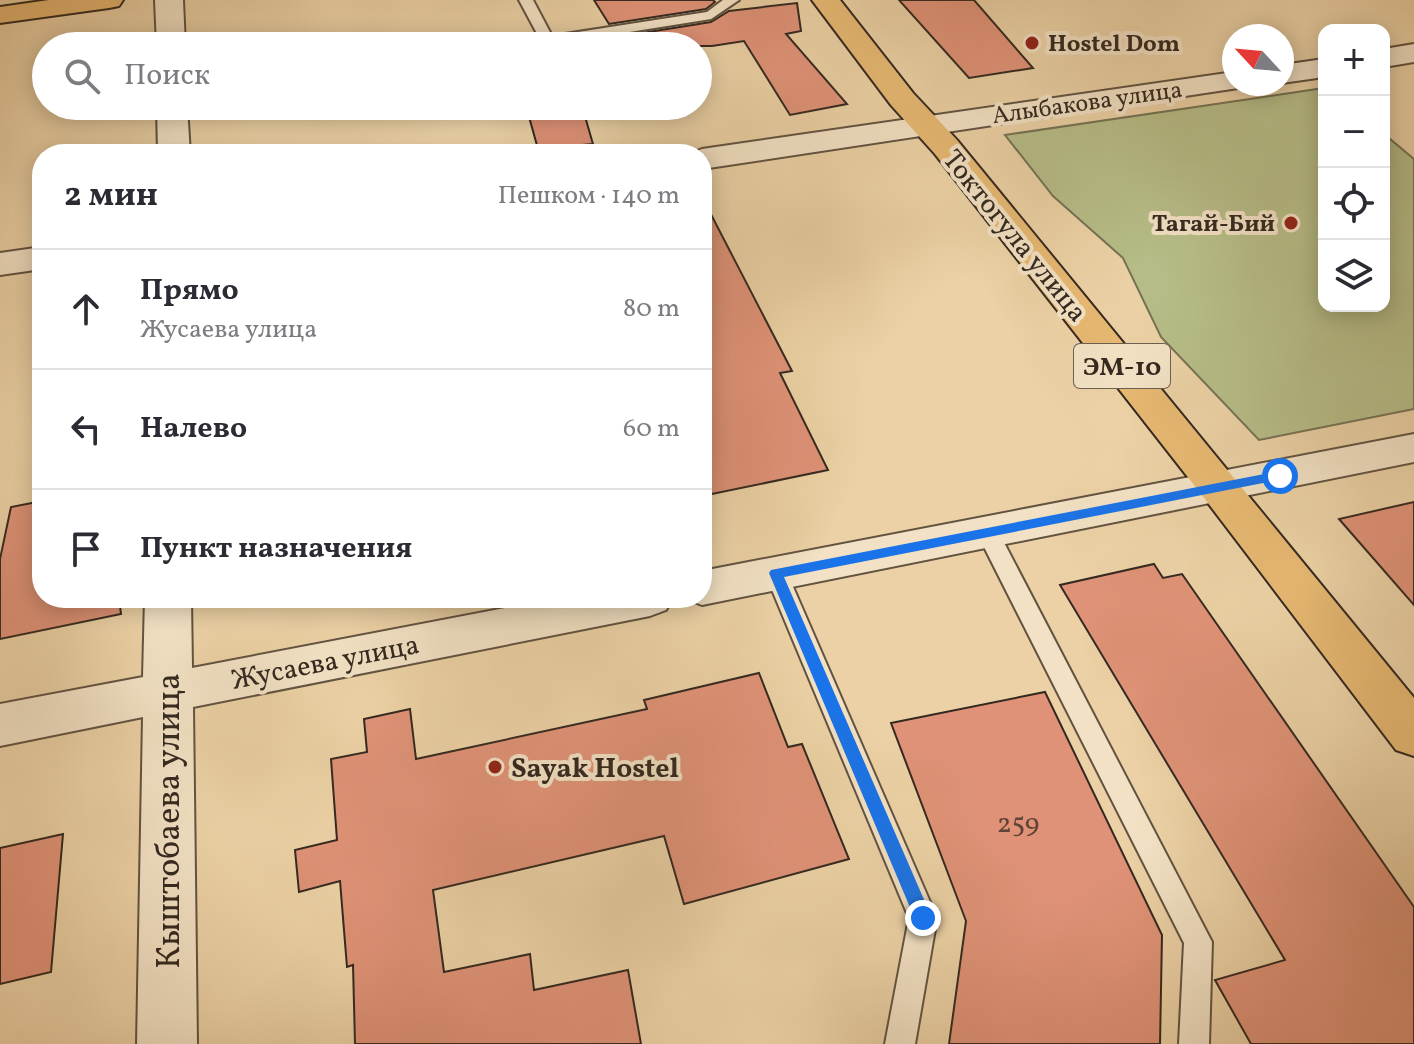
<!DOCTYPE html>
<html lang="ru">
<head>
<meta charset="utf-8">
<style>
	:root { --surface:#fff; --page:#f7f7f7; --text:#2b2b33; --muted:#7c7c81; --line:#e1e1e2 }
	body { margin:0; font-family:Vollkorn,serif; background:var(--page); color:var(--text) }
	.controls { position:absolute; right:24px; top:24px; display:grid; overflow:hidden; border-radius:16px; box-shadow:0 4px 20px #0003 }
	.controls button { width:72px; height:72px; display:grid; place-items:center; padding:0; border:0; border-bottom:2px solid var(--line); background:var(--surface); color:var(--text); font:40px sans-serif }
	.compass { position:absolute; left:1222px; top:24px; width:72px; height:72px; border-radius:50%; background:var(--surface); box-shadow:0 4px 20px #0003; rotate:296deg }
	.stop { position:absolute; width:24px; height:24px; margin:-18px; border:6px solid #1a73e8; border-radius:50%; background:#fff }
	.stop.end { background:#1a73e8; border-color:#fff; box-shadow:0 2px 8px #0008 }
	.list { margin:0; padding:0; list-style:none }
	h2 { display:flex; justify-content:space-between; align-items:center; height:104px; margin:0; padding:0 32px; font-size:34px }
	h2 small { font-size:26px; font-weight:400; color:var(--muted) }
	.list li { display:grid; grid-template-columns:52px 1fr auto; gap:24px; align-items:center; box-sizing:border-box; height:120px; padding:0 32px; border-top:2px solid var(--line) }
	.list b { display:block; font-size:30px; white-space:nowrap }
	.list p { margin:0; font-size:26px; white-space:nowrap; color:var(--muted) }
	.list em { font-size:26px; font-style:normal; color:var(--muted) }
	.icon { flex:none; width:44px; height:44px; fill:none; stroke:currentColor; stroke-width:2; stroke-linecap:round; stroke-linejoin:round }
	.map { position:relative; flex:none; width:1414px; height:1044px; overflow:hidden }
	.search { position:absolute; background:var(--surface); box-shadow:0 4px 20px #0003; left:32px; top:32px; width:680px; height:88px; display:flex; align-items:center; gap:20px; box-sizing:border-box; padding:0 28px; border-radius:44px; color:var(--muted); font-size:30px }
	.panel { position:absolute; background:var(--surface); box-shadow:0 4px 20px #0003; left:32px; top:144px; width:680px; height:464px; border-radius:32px }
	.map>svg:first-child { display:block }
	.green { fill:#b6bc87; stroke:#757254; stroke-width:2 }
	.building { fill:#df9277; stroke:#342920; stroke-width:2 }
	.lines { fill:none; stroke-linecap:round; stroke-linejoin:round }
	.lane-casing { stroke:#625341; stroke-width:4 }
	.street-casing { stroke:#625341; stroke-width:4 }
	.highway-casing { stroke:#342920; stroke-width:4 }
	.lane { fill:#f2e1c4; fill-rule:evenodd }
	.street { fill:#f2e1c4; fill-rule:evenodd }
	.highway { fill:#e6b872; fill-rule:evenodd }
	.route { fill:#1a73e8 }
	.poi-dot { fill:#8f2418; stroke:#f2e1c4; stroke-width:3 }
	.labels { text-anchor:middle; stroke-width:8; stroke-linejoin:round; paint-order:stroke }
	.far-poi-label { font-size:24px; font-weight:bold; fill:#342920; stroke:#f2e1c4; text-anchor:start }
	.far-street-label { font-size:24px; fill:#342920; stroke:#f2e1c4 }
	.shield { fill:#f2e1c4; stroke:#6d6051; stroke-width:2 }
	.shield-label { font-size:26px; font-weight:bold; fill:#342920 }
	.street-label { font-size:28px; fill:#342920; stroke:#f2e1c4 }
	.poi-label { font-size:28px; font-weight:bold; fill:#342920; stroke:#f2e1c4; text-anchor:start }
	.near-number-label { font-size:28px; fill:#5f4336 }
	.near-street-label { font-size:34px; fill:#342920; stroke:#f2e1c4 }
</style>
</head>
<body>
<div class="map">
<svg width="1414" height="1044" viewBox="0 0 1414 1044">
	<rect width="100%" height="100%" fill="#ebd1a5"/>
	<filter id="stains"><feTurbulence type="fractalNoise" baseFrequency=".0025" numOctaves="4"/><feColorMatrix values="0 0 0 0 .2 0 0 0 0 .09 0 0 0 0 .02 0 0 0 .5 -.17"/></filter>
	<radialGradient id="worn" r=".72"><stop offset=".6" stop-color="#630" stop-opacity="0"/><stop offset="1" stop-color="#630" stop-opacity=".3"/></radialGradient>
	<!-- green -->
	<path class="green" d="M1324,88V306H1384V134L1414,159V409L1259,440L1161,337L1123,258L1053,196L1005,135Z"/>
	<!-- building -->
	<path class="building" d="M594,0H713L715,2L706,9L609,24Z
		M899,0H974L1033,68L969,78Z
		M797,3L801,31L786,34L847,104L790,115L744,41L712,46H623L617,37L711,22L729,11Z
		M526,106H582L593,144L538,149Z
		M702,197L792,371L780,373L828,470L702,496Z
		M42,501V598H119L121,614L0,639V559L11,507Z
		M1414,502V605L1339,519Z
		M1154,564L1163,578L1182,574L1414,907V1044H1251L1215,980L1285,960L1060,585Z
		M759,673L788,747L802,744L849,859L684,904L664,836L433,890L444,972L530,954L534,990L628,970L641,1044H355L353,965L347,967L340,881L299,892L295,850L337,840L331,759L367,752L364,719L410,709L416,759L647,709L644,700Z
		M1045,692L1162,935L1160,1044H949L966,921L891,723Z
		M63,834L51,972L0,984V848Z"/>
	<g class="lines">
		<defs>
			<path id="lane" d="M519,0H533L552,36L707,12L723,0H739L711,19L548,45L541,41Z
				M988,525L996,527L999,533L1212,942L1209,1044H1179L1184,943L977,533L980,527Z
				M776,564L784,567L787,573L937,918L915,1044H885L909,918L765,573L768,567Z"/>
			<path id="street" d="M155,0H183L185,46H157Z
				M1414,44V62L1384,67V49Z
				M1324,59V77L1282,83V65Z
				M1234,72V84H1247L1245,87L702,169V154H689L702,149Z
				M157,106H187L190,154H158Z
				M42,247V269L0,275V253Z
				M1414,434V462L702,605L684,598H702V571Z
				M145,598H191L192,668L557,598H673L666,610L650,616L193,707L197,1044H137L143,717L0,746V704L143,677Z"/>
			<path id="highway" d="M49,0H123L119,6L109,8L0,23V7Z
				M812,0H840L913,93L957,140L1414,698V756L1396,750L1205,499L935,154L891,105Z"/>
		</defs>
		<!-- lane casing -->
		<use href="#lane" class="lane-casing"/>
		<!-- street casing -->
		<use href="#street" class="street-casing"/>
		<!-- highway casing -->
		<use href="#highway" class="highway-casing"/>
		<!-- lane -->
		<use href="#lane" class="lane"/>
		<!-- street -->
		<use href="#street" class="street"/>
		<!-- highway -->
		<use href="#highway" class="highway"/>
	</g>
	<!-- route -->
	<path class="route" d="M1280,471L1286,476L1284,479L784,577L932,918L923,926L917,924L769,573L771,570Z"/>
	<!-- markers -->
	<g class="poi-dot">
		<circle cx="1032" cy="43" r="8"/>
		<circle cx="1291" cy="223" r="8"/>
		<circle cx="495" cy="767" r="8"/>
	</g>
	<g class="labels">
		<!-- far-poi labels -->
		<g class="far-poi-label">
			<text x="1048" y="51">Hostel Dom</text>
			<text x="1275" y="231" text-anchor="end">Тагай-Бий</text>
		</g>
		<!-- far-street labels -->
		<g class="far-street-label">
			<text transform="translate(1087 102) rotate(-8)" y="8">Алыбакова улица</text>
		</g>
		<!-- shield labels -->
		<rect class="shield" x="1074" y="344" width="96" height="44" rx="6"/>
		<g class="shield-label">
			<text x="1122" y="375">ЭМ-10</text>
		</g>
		<!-- street labels -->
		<g class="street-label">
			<text transform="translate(1016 235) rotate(51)" y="10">Токтогула улица</text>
			<text transform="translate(325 661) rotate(-11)" y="10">Жусаева улица</text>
		</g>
		<!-- poi labels -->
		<g class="poi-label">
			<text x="511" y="777">Sayak Hostel</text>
		</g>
		<!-- near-number labels -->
		<g class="near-number-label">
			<text x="1018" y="832">259</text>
		</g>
		<!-- near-street labels -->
		<g class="near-street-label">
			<text transform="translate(167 821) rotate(-90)" y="12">Кыштобаева улица</text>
		</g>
	</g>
	<rect width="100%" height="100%" filter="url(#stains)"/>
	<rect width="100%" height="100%" fill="url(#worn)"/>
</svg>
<div class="controls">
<button>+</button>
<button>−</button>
<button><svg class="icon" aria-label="locate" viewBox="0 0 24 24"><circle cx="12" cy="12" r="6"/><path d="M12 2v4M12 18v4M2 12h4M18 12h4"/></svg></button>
<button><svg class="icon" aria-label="layers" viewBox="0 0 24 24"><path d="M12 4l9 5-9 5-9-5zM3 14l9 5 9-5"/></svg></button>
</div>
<svg class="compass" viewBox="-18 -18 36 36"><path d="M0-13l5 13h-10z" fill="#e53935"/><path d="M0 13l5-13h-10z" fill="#7c7c81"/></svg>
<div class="stop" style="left:1280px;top:476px"></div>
<div class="stop end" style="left:923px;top:918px"></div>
<div class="search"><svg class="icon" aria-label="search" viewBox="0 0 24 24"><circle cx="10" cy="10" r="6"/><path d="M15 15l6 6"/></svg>Поиск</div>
<section class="panel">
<h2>2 мин<small>Пешком · 140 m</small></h2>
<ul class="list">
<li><svg class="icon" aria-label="ahead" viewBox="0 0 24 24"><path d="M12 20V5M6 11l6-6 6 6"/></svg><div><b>Прямо</b><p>Жусаева улица</p></div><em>80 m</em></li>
<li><svg class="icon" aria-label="left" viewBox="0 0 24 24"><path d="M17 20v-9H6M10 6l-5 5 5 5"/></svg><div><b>Налево</b></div><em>60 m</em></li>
<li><svg class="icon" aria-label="arrive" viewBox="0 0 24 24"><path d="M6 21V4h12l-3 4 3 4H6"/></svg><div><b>Пункт назначения</b></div></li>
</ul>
</section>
</div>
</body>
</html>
